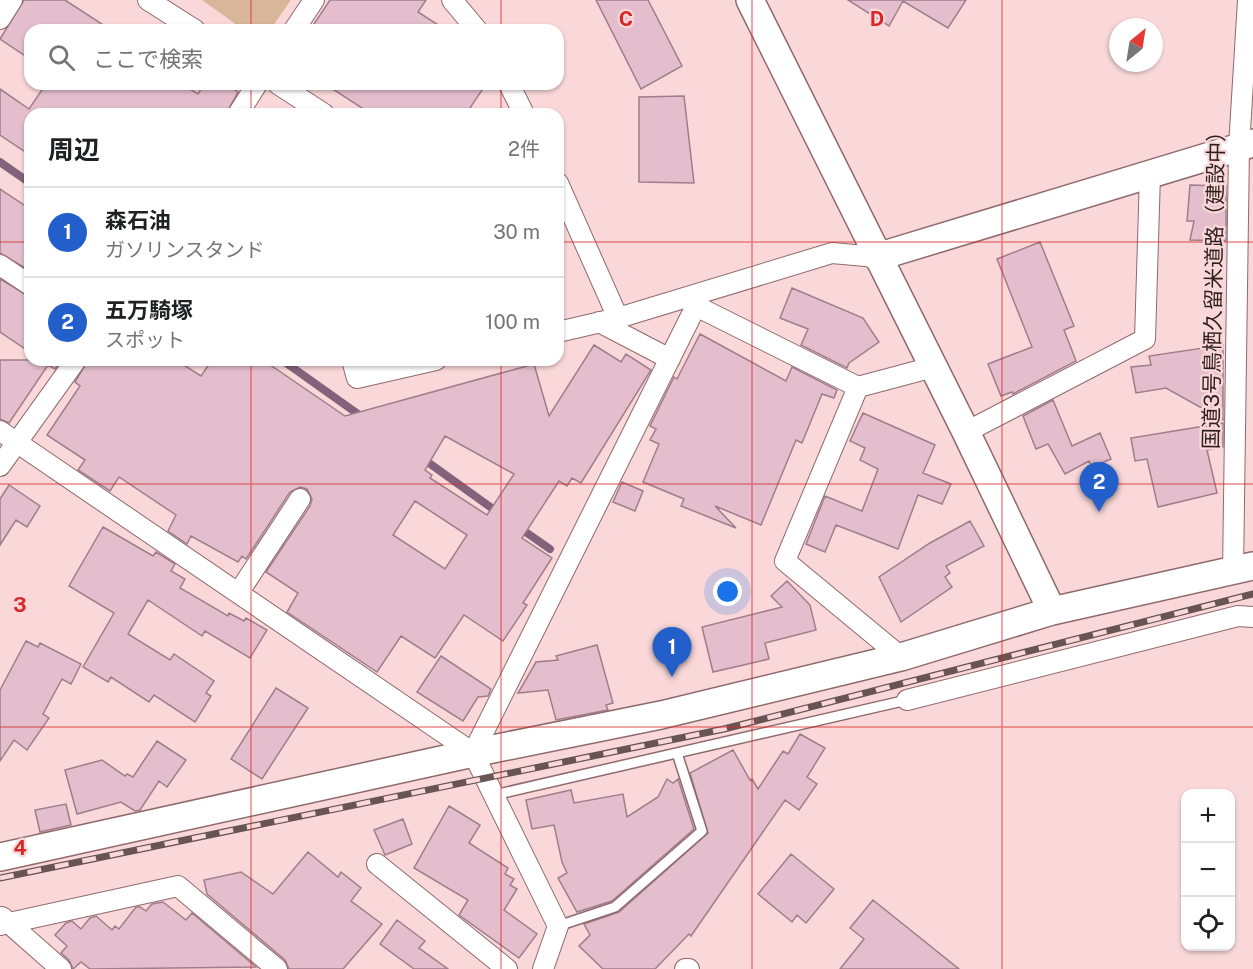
<!DOCTYPE html>
<html lang="ja">
<head>
<meta charset="utf-8">
<style>
	:root { --surface:#fff; --page:#f2f2f2; --text:#202124; --muted:#757577; --line:#e0e0e0; --accent:#235fcb }
	body { margin:0; font-family:"Public Sans","Noto Sans JP",sans-serif; background:var(--page); color:var(--text) }
	.controls { position:absolute; right:18px; bottom:18px; display:grid; overflow:hidden; border-radius:12px; box-shadow:0 2px 4px #0004 }
	.controls button { width:54px; height:54px; display:grid; place-items:center; padding:0; border:0; border-bottom:2px solid var(--line); background:var(--surface); color:var(--text); font:30px sans-serif }
	.compass { position:absolute; left:1109px; top:18px; width:54px; height:54px; border-radius:50%; background:var(--surface); box-shadow:0 2px 4px #0004; rotate:30deg }
	.you { position:absolute; left:728px; top:592px; width:21px; height:21px; margin:-15px; border:4px solid #fff; border-radius:50%; background:#1a73e8; box-shadow:0 0 0 9px #1a73e833 }
	.badge { display:grid; place-items:center; width:39px; height:39px; border-radius:50%; background:var(--accent); color:#fff; font-size:20px; font-weight:700 }
	.pin { position:absolute; translate:-50% -50px; filter:drop-shadow(0 2px 3px #0008) }
	.pin::after { content:''; position:absolute; top:32px; width:21px; height:18px; background:inherit; clip-path:polygon(0 0,100% 0,50% 100%) }
	.list { margin:0; padding:0; list-style:none }
	h2 { display:flex; justify-content:space-between; align-items:center; height:78px; margin:0; padding:0 24px; font-size:26px }
	h2 small { font-size:20px; font-weight:400; color:var(--muted) }
	.list li { display:grid; grid-template-columns:39px 1fr auto; gap:18px; align-items:center; box-sizing:border-box; height:90px; padding:0 24px; border-top:2px solid var(--line) }
	.list b { display:block; font-size:22px; white-space:nowrap }
	.list p { margin:0; font-size:20px; white-space:nowrap; color:var(--muted) }
	.list em { font-size:20px; font-style:normal; color:var(--muted) }
	.icon { flex:none; width:33px; height:33px; fill:none; stroke:currentColor; stroke-width:2; stroke-linecap:round; stroke-linejoin:round }
	.map { position:relative; flex:none; width:1253px; height:969px; overflow:hidden }
	.search { position:absolute; background:var(--surface); box-shadow:0 2px 4px #0004; left:24px; top:24px; width:540px; height:66px; display:flex; align-items:center; gap:15px; box-sizing:border-box; padding:0 21px; border-radius:18px; color:var(--muted); font-size:22px }
	.panel { position:absolute; background:var(--surface); box-shadow:0 2px 4px #0004; left:24px; top:108px; width:540px; height:258px; border-radius:18px }
	.map>svg:first-child { display:block }
	.green { fill:#d9b699 }
	.lines { fill:none; stroke-linecap:round; stroke-linejoin:round }
	.stream { stroke:#82637b; stroke-width:8 }
	.building { fill:#e4becd; stroke:#a07d8b; stroke-width:1.5; fill-rule:evenodd }
	.lane-casing { stroke:#8f6a6c; stroke-width:12 }
	.street-casing { stroke:#8f6a6c; stroke-width:22 }
	.secondary-casing { stroke:#8f6a6c; stroke-width:30 }
	.lane { stroke:#fff; stroke-width:9 }
	.street { stroke:#fff; stroke-width:20 }
	.secondary { stroke:#fff; stroke-width:27 }
	.rail-casing { stroke:#685455; stroke-width:7 }
	.rail { stroke:#fad8d9; stroke-width:4.5; stroke-dasharray:14; stroke-linecap:butt }
	.grid { fill:none; stroke:#d62828; stroke-width:1.5; stroke-opacity:0.55 }
	.labels { text-anchor:middle; stroke-width:4.5; stroke-linejoin:round; paint-order:stroke }
	.street-label { font-size:21px; fill:#2d1e1f; stroke:#fad8d9 }
	.grid-label { font-size:20px; text-anchor:middle; font-weight:bold; fill:#d62828; stroke:#fad8d9; stroke-width:4.5; stroke-linejoin:round; paint-order:stroke }
</style>
</head>
<body>
<div class="map">
<svg width="1253" height="969" viewBox="0 0 1253 969">
	<rect width="100%" height="100%" fill="#fad8d9"/>
	<!-- green -->
	<path class="green" d="M202,0H291L270,30H244Z"/>
	<g class="lines">
		<!-- stream -->
		<path class="stream" d="M0,162L30,183
			M282,360L365,419
			M422,458L500,514
			M517,526L550,549"/>
	</g>
	<!-- building -->
	<path class="building" d="M24,0H65L111,30H30V59L0,39Z
		M330,0H426L418,12L446,30H310Z
		M596,0H648L682,66L641,89Z
		M848,0H966L948,28L903,1L889,26Z
		M46,84H182L198,94L204,84H226L238,92L226,114H30V155L0,135V89L29,109Z
		M325,84H486L466,114H371Z
		M684,96L694,183L639,182V97Z
		M1190,185L1226,186V241L1190,240L1194,221H1187Z
		M0,189L30,209V271L0,253Z
		M1040,242L1074,326L1064,330L1076,361L1013,394L1012,392L1001,396L988,364L1032,347L997,259Z
		M0,279L30,297V352L0,332Z
		M792,288L863,318L879,342L849,363L847,368L801,345L808,329L780,318Z
		M700,334L786,381L792,367L837,390L834,398L822,394L802,443L796,440L761,525L715,506L736,528L681,506L684,499L643,482L659,444L650,440L656,429L650,426L674,377L677,379Z
		M594,345L621,362L626,354L651,370L581,483L572,478L567,486L559,481L522,538L552,558L523,603L527,605L503,641L464,615L435,658L401,636L377,672L287,612L298,593L266,572L310,506L312,499L307,489L300,487L290,492L246,559L242,556L238,562L191,536L187,544L168,531L176,515L119,477L110,491L78,470L85,460L47,435L80,386L75,382L88,360H176L201,376L212,360H263L345,416L534,364L549,416ZM445,436L514,474L487,515L430,478L432,475L425,470ZM415,501L467,535L445,569L393,535Z
		M1223,345V420L1166,388L1136,393L1131,367L1151,365L1149,356Z
		M0,360H61L55,369L48,365L9,423L0,419Z
		M1053,400L1072,446L1100,433L1111,459L1092,467L1089,461L1065,474L1048,444L1036,449L1023,416Z
		M863,413L935,445L923,473L951,484L942,504L918,495L898,549L836,525L825,552L806,544L825,496L862,511L878,469L860,460L865,448L850,441Z
		M1223,423V447L1207,450L1217,493L1158,507L1147,459L1135,461L1131,438Z
		M622,482L643,491L635,511L613,502Z
		M9,485L40,506L27,527L16,520L0,545V499Z
		M970,521L984,546L946,566L950,573L945,577L952,587L901,622L879,577L930,543Z
		M103,527L153,556L156,552L175,564L171,571L185,579L180,588L228,616L229,613L244,621L246,618L267,630L250,658L205,631L202,636L148,600L128,634L170,660L174,654L214,681L206,693L211,696L195,722L154,695L149,702L111,677L108,682L83,667L114,613L69,586Z
		M787,581L810,605L816,630L765,643L769,659L713,672L702,627L782,607L771,596Z
		M26,641L38,647L40,643L81,664L71,684L62,679L43,714L49,718L27,750L14,740L0,761V690Z
		M597,645L613,703L606,705L608,710L556,720L548,690L518,693L536,662L558,660L556,656Z
		M441,656L491,689L488,696L478,697L463,721L417,692Z
		M276,688L308,708L262,779L231,759Z
		M800,734L825,748L807,777L817,784L799,810L785,800L691,936L689,934L655,969H603L579,946L590,935L584,924L619,912L708,833L690,773L733,750L750,780L752,779L758,789L783,751L788,754Z
		M157,741L186,760L167,787L159,781L140,810L135,811L121,802L77,814L65,770L102,760L125,776L127,774L133,777Z
		M667,779L673,783L678,779L694,829L612,901L577,912L558,878L567,873L562,862L554,825L532,829L526,800L571,790L574,803L623,794L627,817L658,797Z
		M66,804L71,825L40,832L35,810Z
		M449,806L480,825L469,843L508,868L505,874L514,879L510,885L517,889L504,910L537,934L519,958L459,915L468,900L414,868Z
		M403,819L412,844L385,855L374,830Z
		M308,852L338,877L341,872L361,888L351,901L382,924L343,969H289L285,960L207,894L204,880L241,872L273,894Z
		M791,854L834,889L806,923L797,915L792,922L758,894Z
		M873,900L959,969H840L864,939L850,928Z
		M163,902L186,920L192,913L256,967L90,969L81,962L73,969L69,960L61,953L67,946L55,935L66,923L72,921L81,929L90,918L96,916L112,930L115,926L119,929L136,907H140L146,911L152,904Z
		M397,920L425,941L419,948L448,969H414L380,944Z"/>
	<g class="lines">
		<defs>
			<path id="lane" d="M494,795L907,700
				M558,926L615,907L702,831L677,753"/>
			<path id="street" d="M148,0L195,30
				M452,0L477,30
				M0,19L12,0
				M294,30L314,0
				M278,84L324,114
				M509,84L524,114
				M238,114L257,84
				M558,183L618,318
				M0,265L30,285
				M701,295L696,306L858,387
				M599,322L670,359
				M558,332L618,318L832,253L877,257
				M352,360L357,378L436,360
				M0,431L473,753L558,926L543,969
				M966,432L1145,339L1150,175
				M0,466L76,360
				M1233,572L1239,147L1248,0
				M239,592L300,499
				M901,657L785,561L858,387L933,367
				M907,700L1238,616L1253,617
				M473,753L696,306
				M377,864L507,969
				M2,917L61,969
				M0,925L178,886L277,969
				M685,969H689"/>
			<path id="secondary" d="M750,0L966,432L1052,611
				M877,257L1253,143
				M0,857L473,753L661,715L901,657L1052,611L1253,566"/>
		</defs>
		<!-- lane casing -->
		<use href="#lane" class="lane-casing"/>
		<!-- street casing -->
		<use href="#street" class="street-casing"/>
		<!-- secondary casing -->
		<use href="#secondary" class="secondary-casing"/>
		<!-- lane -->
		<use href="#lane" class="lane"/>
		<!-- street -->
		<use href="#street" class="street"/>
		<!-- secondary -->
		<use href="#secondary" class="secondary"/>
		<defs>
			<path id="rail" d="M0,878L724,729L1253,594"/>
		</defs>
		<!-- rail casing -->
		<use href="#rail" class="rail-casing"/>
		<!-- rail -->
		<use href="#rail" class="rail"/>
	</g>
	<!-- grid -->
	<path class="grid" d="M251,0V30M501,0V30M752,0V969M1002,0V969M251,84V114M501,84V114M0,242H30M558,242H1253M251,360V969M501,360V969M0,484H1253M0,727H1253"/>
	<g class="labels">
		<!-- street labels -->
		<g class="street-label">
			<text transform="translate(1214 285) rotate(-89)" y="7">国道3号鳥栖久留米道路（建設中）</text>
		</g>
	</g>
	<g class="grid-label">
		<text x="626" y="26">C</text>
		<text x="877" y="26">D</text>
		<text x="20" y="612">3</text>
		<text x="20" y="855">4</text>
	</g>
</svg>
<div class="controls">
<button>+</button>
<button>−</button>
<button><svg class="icon" aria-label="locate" viewBox="0 0 24 24"><circle cx="12" cy="12" r="6"/><path d="M12 2v4M12 18v4M2 12h4M18 12h4"/></svg></button>
</div>
<svg class="compass" viewBox="-18 -18 36 36"><path d="M0-13l5 13h-10z" fill="#e53935"/><path d="M0 13l5-13h-10z" fill="#757577"/></svg>
<div class="you"></div>
<div class="pin badge" style="left:672px;top:677px">1</div>
<div class="pin badge" style="left:1099px;top:512px">2</div>
<div class="search"><svg class="icon" aria-label="search" viewBox="0 0 24 24"><circle cx="10" cy="10" r="6"/><path d="M15 15l6 6"/></svg>ここで検索</div>
<section class="panel">
<h2>周辺<small>2件</small></h2>
<ul class="list">
<li><span class="badge">1</span><div><b>森石油</b><p>ガソリンスタンド</p></div><em>30 m</em></li>
<li><span class="badge">2</span><div><b>五万騎塚</b><p>スポット</p></div><em>100 m</em></li>
</ul>
</section>
</div>
</body>
</html>
